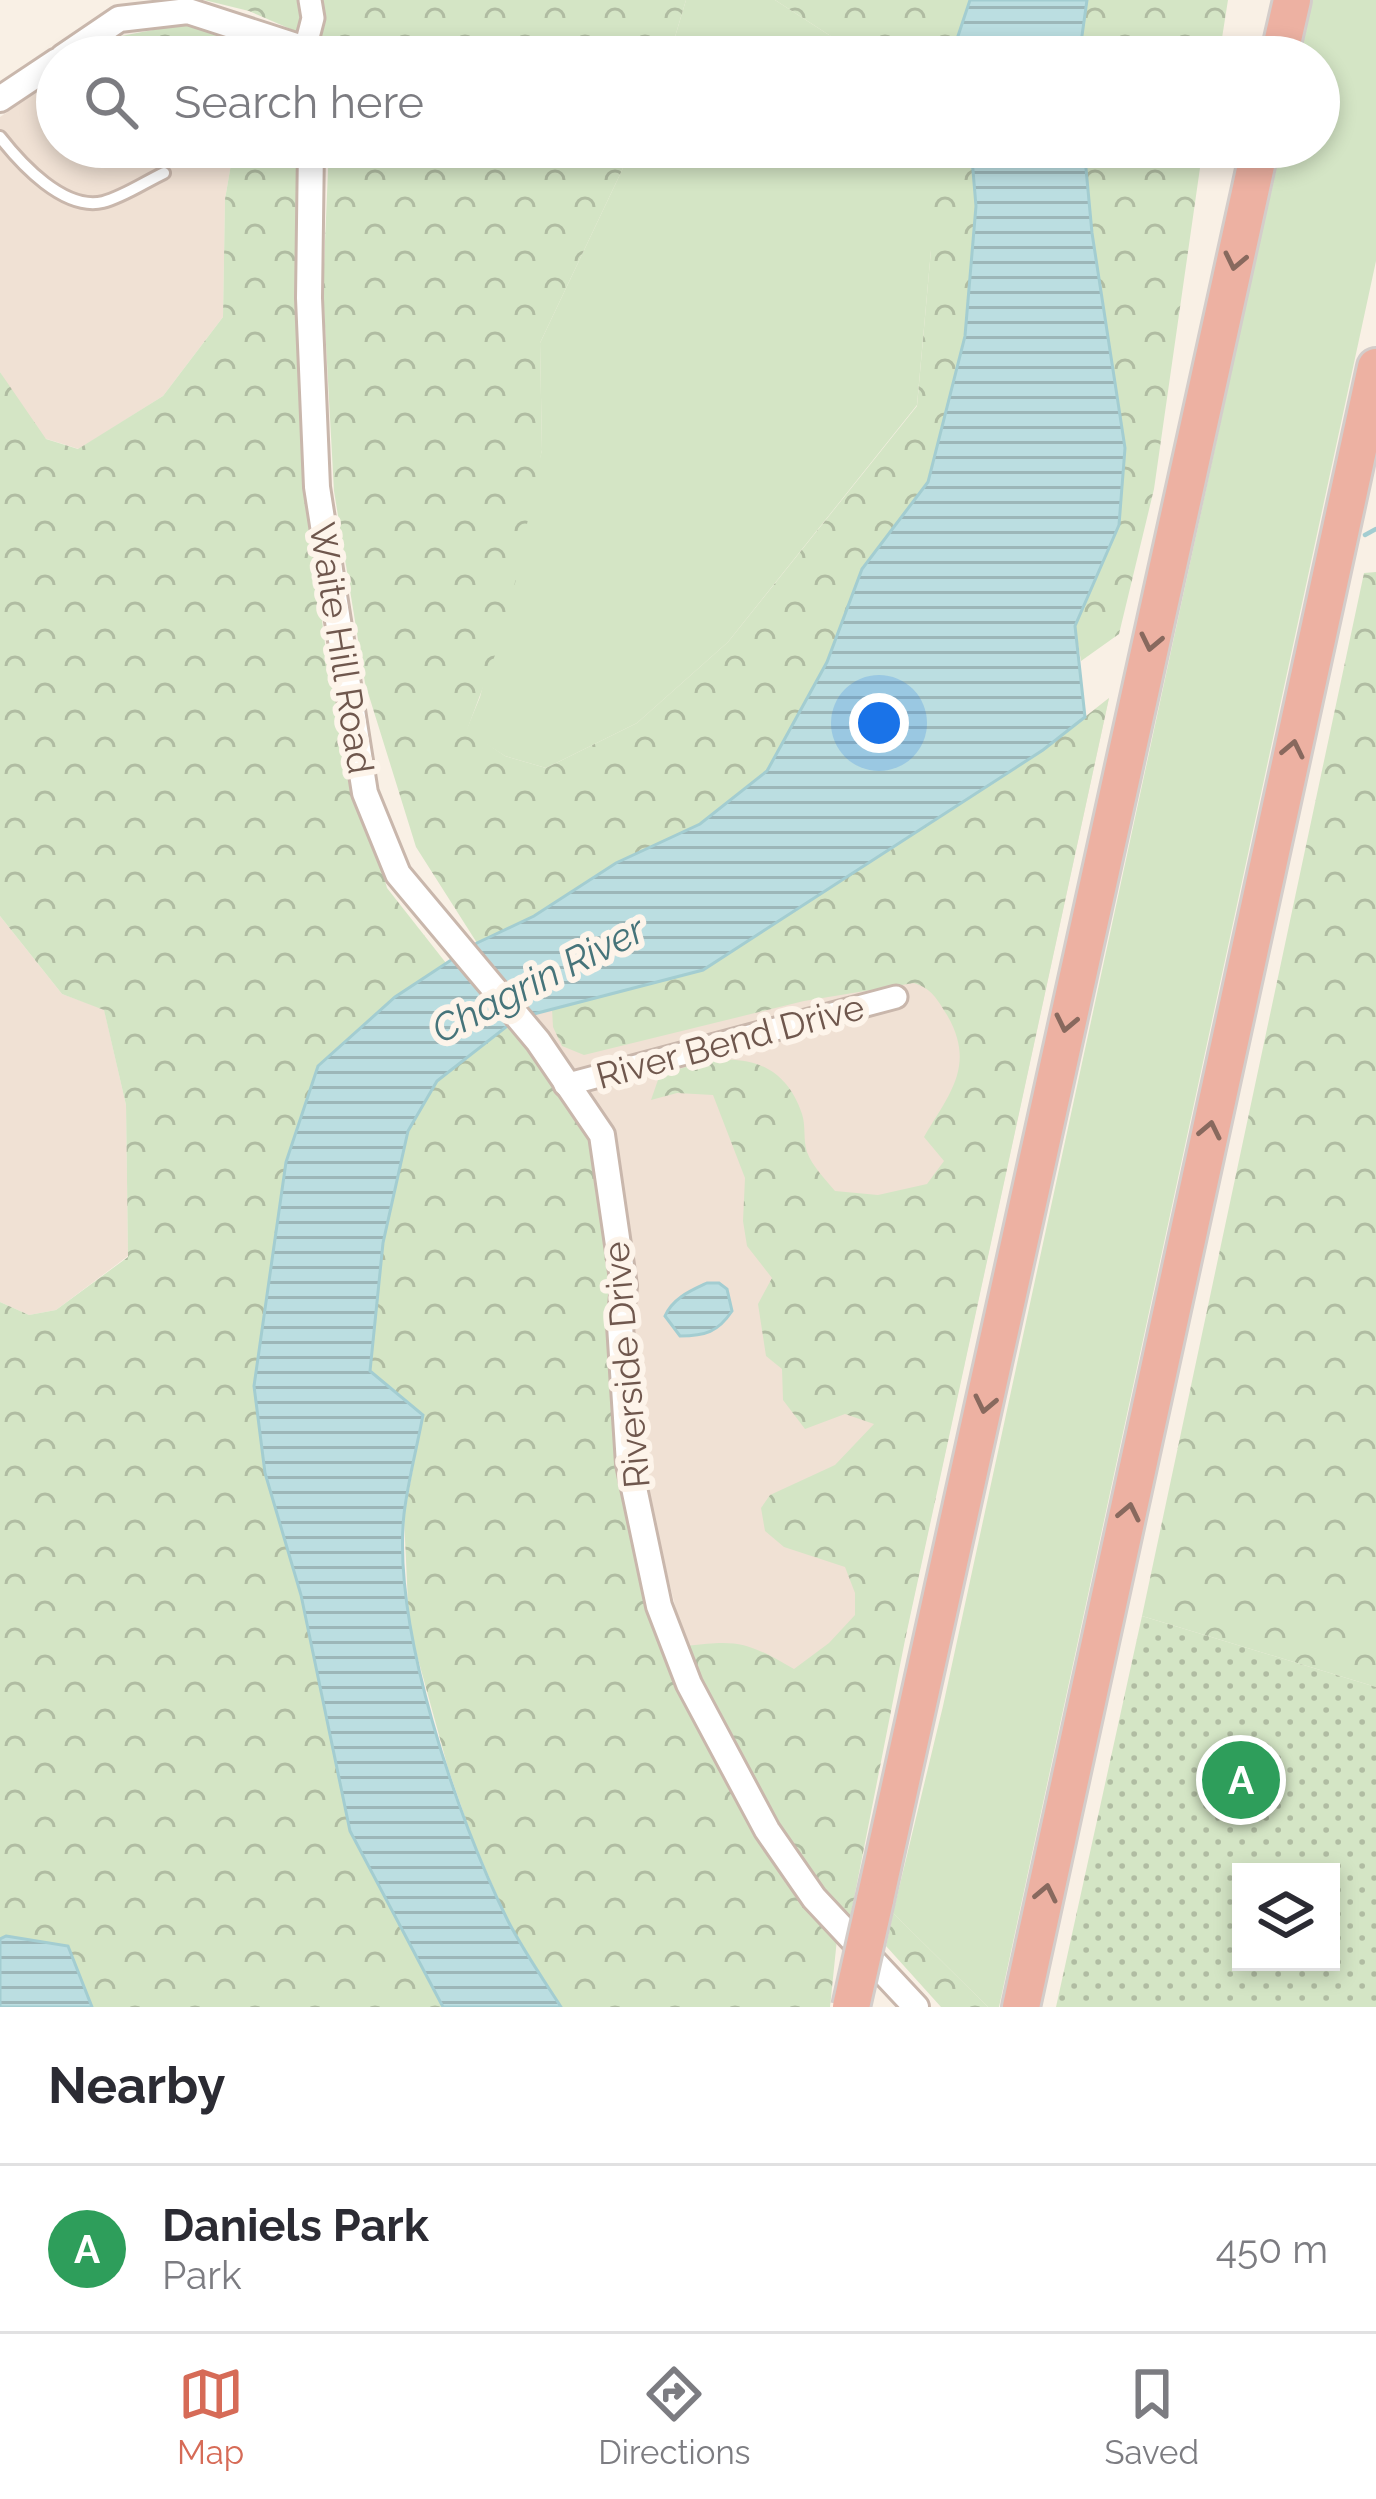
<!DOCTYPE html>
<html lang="en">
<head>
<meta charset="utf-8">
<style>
	:root { --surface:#fff; --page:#f7f7f7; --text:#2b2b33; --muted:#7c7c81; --line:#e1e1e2; --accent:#d66b57 }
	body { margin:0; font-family:Raleway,sans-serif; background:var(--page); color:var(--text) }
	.controls { position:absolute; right:36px; bottom:36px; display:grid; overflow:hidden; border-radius:0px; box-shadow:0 6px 18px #0003 }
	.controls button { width:108px; height:108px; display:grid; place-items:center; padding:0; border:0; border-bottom:3px solid var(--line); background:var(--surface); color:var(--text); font:60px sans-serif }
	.you { position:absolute; left:879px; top:723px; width:42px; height:42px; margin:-30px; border:9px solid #fff; border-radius:50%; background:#1a73e8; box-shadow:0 0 0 18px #1a73e833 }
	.badge { display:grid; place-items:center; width:78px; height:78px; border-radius:50%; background:var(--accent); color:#fff; font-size:39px; font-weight:700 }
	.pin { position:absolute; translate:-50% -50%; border:6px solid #fff; box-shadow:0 3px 12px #0006 }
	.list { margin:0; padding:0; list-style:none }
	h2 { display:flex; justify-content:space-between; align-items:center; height:156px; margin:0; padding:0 48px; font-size:51px }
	h2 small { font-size:39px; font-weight:400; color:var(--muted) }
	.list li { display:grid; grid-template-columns:78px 1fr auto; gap:36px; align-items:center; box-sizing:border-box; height:168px; padding:0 48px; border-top:3px solid var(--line) }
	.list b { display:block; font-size:45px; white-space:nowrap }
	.list p { margin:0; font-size:39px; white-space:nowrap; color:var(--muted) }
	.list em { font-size:39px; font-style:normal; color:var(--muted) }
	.icon { flex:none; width:66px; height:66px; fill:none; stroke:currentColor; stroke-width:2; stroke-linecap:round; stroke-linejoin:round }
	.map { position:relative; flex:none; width:1376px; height:2007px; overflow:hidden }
	.search { position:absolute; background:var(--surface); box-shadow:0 6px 18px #0003; left:36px; right:36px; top:36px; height:132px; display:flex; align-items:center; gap:30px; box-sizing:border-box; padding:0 42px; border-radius:66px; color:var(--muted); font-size:45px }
	.sheet { height:324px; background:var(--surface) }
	nav { display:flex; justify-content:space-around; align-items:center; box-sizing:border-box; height:168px; border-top:3px solid var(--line); background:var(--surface); font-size:33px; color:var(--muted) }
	nav a { display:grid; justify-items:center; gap:6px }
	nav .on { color:var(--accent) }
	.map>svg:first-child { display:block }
	.residential { fill:#f0e1d4 }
	.grass { fill:#d4e5c5 }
	.forest { fill:url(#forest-crowns) }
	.park { fill:url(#park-dots); fill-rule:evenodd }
	.water { fill:url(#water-rules); stroke:#a3cdd1; stroke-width:3 }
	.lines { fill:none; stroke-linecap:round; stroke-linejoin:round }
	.stream { stroke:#a3cdd1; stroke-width:4.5 }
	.service-casing { stroke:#c9b7ac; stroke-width:16 }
	.minor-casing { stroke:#c9b7ac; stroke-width:27 }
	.tertiary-casing { stroke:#c9b7ac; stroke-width:30 }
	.motorway-casing { stroke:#d4cdca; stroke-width:42 }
	.service { stroke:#fff; stroke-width:10 }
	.minor { stroke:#fff; stroke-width:21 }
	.tertiary { stroke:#fff; stroke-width:24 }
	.motorway { stroke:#edb1a2; stroke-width:36 }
	.motorway-bridge-casing { stroke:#d4cdca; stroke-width:42; stroke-linecap:butt }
	.motorway-bridge { stroke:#edb1a2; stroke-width:36 }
	.oneway { stroke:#88695e }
	.labels { text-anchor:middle; stroke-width:12; stroke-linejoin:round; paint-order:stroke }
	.street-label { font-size:36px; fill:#6f574d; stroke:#fdf4ea }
	.water-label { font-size:39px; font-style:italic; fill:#46747a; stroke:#fdf4ea }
</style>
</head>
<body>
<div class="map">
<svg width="1376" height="2007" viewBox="0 0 1376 2007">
	<defs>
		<pattern id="forest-crowns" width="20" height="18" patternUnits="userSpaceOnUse" patternTransform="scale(3)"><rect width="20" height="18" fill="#d4e5c5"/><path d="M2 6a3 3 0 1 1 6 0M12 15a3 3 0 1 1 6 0" fill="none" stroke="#b0bca2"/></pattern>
		<pattern id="park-dots" width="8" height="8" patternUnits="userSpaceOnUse" patternTransform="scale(3)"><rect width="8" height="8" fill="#d4e5c5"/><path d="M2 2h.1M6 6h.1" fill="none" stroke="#b0bca2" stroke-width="1.8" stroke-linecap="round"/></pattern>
		<pattern id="water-rules" width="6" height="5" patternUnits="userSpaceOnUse" patternTransform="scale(3)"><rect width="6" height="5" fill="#bbdee1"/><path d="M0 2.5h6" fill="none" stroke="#9cb7b9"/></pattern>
	</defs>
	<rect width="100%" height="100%" fill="#f9f0e5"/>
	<!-- residential -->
	<path class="residential" d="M57,79V147H234L225,199L223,317L163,396L79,449L37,436L0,372V117Z
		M1109,698L880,1753L715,1713L682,1633L526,1016L703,970L1043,750Z
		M0,916L62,994L104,1009L126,1105L128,1256L56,1310L29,1315L0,1302Z"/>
	<!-- grass -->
	<path class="grass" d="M686,0H775L863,57H669Z
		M1312,0H1376V261L999,2007H988L893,1913L943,1706L1280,147H1319V57H1300Z
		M633,147H931V250L917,405L728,642L637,723L546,768L505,756L466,731L480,697L542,450L540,343Z"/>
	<!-- forest -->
	<path class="forest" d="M204,0H686L669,57H326L323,43L249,11Z
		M775,0H970L958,35L961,57H863Z
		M1087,0H1228L1219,57H1079Z
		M190,23L286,57H89L121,36Z
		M234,147H300L305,487L329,675L387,888L446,963L395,997L318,1066L286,1162L254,1386L265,1473L301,1595L350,1831L443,2007H0V1302L29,1315L56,1310L128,1257L126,1105L104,1010L62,994L0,916V372L46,439L78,449L163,396L223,317L225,199Z
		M329,147H633L540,343L542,450L507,623L467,730L505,756L546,768L637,723L728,642L917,406L931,250V147H971L976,206L965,336L928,482L862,569L827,662L767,771L700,824L616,863L534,916L477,943L416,847L365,683L334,491L323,289Z
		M1084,147H1203L1154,489L1119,634L1081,661L1075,626L1119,525Z
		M1376,572V1687L1142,1616L1364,573Z
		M1109,698L905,1640L849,1924C783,1838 728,1746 687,1646C740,1639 748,1643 794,1669L829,1643L855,1615V1593L845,1567L784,1547L765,1531L761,1508L770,1495L835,1465L874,1424L845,1414L805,1429L783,1400L782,1369L766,1356L758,1304L772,1278L747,1246L743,1221L745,1178L713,1095L677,1093L651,1100L659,1077C713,1053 779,1045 802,1114C806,1126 803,1140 807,1152C812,1166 826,1180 835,1191L878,1195L927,1184L944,1161L924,1137C950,1093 976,1065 947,1015C937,999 932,989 914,983L804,1001L584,1055L562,1046L553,1027L552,1009L703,970L1043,750Z
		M511,1023L594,1136L653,1610L837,1939L830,2007H561L509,1923L473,1840L448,1768L409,1626L404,1517L423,1415L370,1372C378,1292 384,1143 437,1082C457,1059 488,1044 511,1023Z
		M893,1913L988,2007H941L886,1946Z"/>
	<!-- park -->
	<path class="park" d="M1142,1616L1376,1687V2007H1056ZM1241,1872H1331V1962H1241Z"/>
	<!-- water -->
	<path class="water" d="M970,0H1087L1079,57H961L958,36Z
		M971,147H1084L1092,233L1125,448L1119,525L1075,626L1085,717L1043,750L703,970L526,1016L511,1023L437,1081L408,1131L383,1243L370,1371L423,1415C417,1447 408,1481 404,1514C392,1628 457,1818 508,1921C523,1950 543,1979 561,2007H443L350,1831L301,1595L265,1473L254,1386L286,1162L318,1066L395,997L477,943L534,916L616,863L700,824L767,771L827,662L862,569L928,482L965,336L976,206Z
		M707,1283H719L727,1289L732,1311C718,1332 705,1336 680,1336L665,1316C673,1298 690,1291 707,1283Z
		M6,1936L68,1946L92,2007H0V1939Z"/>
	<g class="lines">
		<!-- stream -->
		<path class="stream" d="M1365,535L1376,529"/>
		<defs>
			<path id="service" d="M0,137C21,164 64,211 103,202C123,197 145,182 164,173"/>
			<path id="minor" d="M305,49L313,18L310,0
				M565,1085L896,997"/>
			<path id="tertiary" d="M63,57L119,19L188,11L305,49L306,57
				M0,99L57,61
				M311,147L309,298L317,487L365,793L398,874L538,1041L602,1135L624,1286L620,1325L629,1464L659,1606L689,1684L767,1830L814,1898L916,2007"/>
			<path id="motorway" d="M1279,57L1292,0
				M875,1900L1260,147
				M1021,2007L1376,367"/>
		</defs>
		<!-- service casing -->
		<use href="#service" class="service-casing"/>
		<!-- minor casing -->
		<use href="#minor" class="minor-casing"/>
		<!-- tertiary casing -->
		<use href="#tertiary" class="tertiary-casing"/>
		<!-- motorway casing -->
		<use href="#motorway" class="motorway-casing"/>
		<!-- service -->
		<use href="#service" class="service"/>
		<!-- minor -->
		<use href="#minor" class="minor"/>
		<!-- tertiary -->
		<use href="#tertiary" class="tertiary"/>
		<!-- motorway -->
		<use href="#motorway" class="motorway"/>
		<defs>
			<path id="motorway-bridge" d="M851,2007L875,1900"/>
		</defs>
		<!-- motorway-bridge casing -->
		<use href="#motorway-bridge" class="motorway-bridge-casing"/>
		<!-- motorway-bridge -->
		<use href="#motorway-bridge" class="motorway-bridge"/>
	</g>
	<!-- one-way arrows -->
	<defs><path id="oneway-chevron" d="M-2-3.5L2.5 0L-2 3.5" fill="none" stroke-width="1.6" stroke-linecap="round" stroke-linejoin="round" transform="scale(3)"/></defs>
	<g class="oneway">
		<use href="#oneway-chevron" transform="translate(1235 261) rotate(102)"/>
		<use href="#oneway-chevron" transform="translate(1151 642) rotate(102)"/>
		<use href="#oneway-chevron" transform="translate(1293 749) rotate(-78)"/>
		<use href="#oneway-chevron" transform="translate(1066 1023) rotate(102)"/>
		<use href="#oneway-chevron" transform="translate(1210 1130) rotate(-78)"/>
		<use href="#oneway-chevron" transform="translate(985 1404) rotate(102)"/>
		<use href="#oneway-chevron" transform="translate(1129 1512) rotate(-78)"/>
		<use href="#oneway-chevron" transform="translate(1046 1893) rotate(-78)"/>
	</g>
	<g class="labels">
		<!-- street labels -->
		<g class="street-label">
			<text transform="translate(342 648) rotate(81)" y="13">Waite Hill Road</text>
			<text transform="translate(730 1041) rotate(-15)" y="13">River Bend Drive</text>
			<text transform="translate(626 1365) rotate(-95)" y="13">Riverside Drive</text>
		</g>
		<!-- water labels -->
		<g class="water-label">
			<text transform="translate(538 979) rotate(-27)" y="14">Chagrin River</text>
		</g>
	</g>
</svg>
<div class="controls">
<button><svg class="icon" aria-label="layers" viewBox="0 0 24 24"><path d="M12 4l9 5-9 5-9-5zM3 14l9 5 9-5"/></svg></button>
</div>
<div class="you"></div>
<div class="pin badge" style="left:1241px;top:1780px;background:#2e9e5b">A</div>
<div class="search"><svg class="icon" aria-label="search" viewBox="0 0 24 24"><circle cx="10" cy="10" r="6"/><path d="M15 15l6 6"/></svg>Search here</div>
</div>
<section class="sheet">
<h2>Nearby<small></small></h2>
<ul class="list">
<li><span class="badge" style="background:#2e9e5b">A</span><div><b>Daniels Park</b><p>Park</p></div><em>450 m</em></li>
</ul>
</section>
<nav>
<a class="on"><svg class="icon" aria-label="map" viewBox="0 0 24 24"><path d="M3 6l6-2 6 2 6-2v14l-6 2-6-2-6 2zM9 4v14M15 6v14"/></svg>Map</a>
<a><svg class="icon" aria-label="directions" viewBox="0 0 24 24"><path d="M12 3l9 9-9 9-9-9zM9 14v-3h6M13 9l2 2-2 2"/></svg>Directions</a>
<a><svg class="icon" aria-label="saved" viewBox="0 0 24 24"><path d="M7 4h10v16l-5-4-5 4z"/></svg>Saved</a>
</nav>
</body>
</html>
